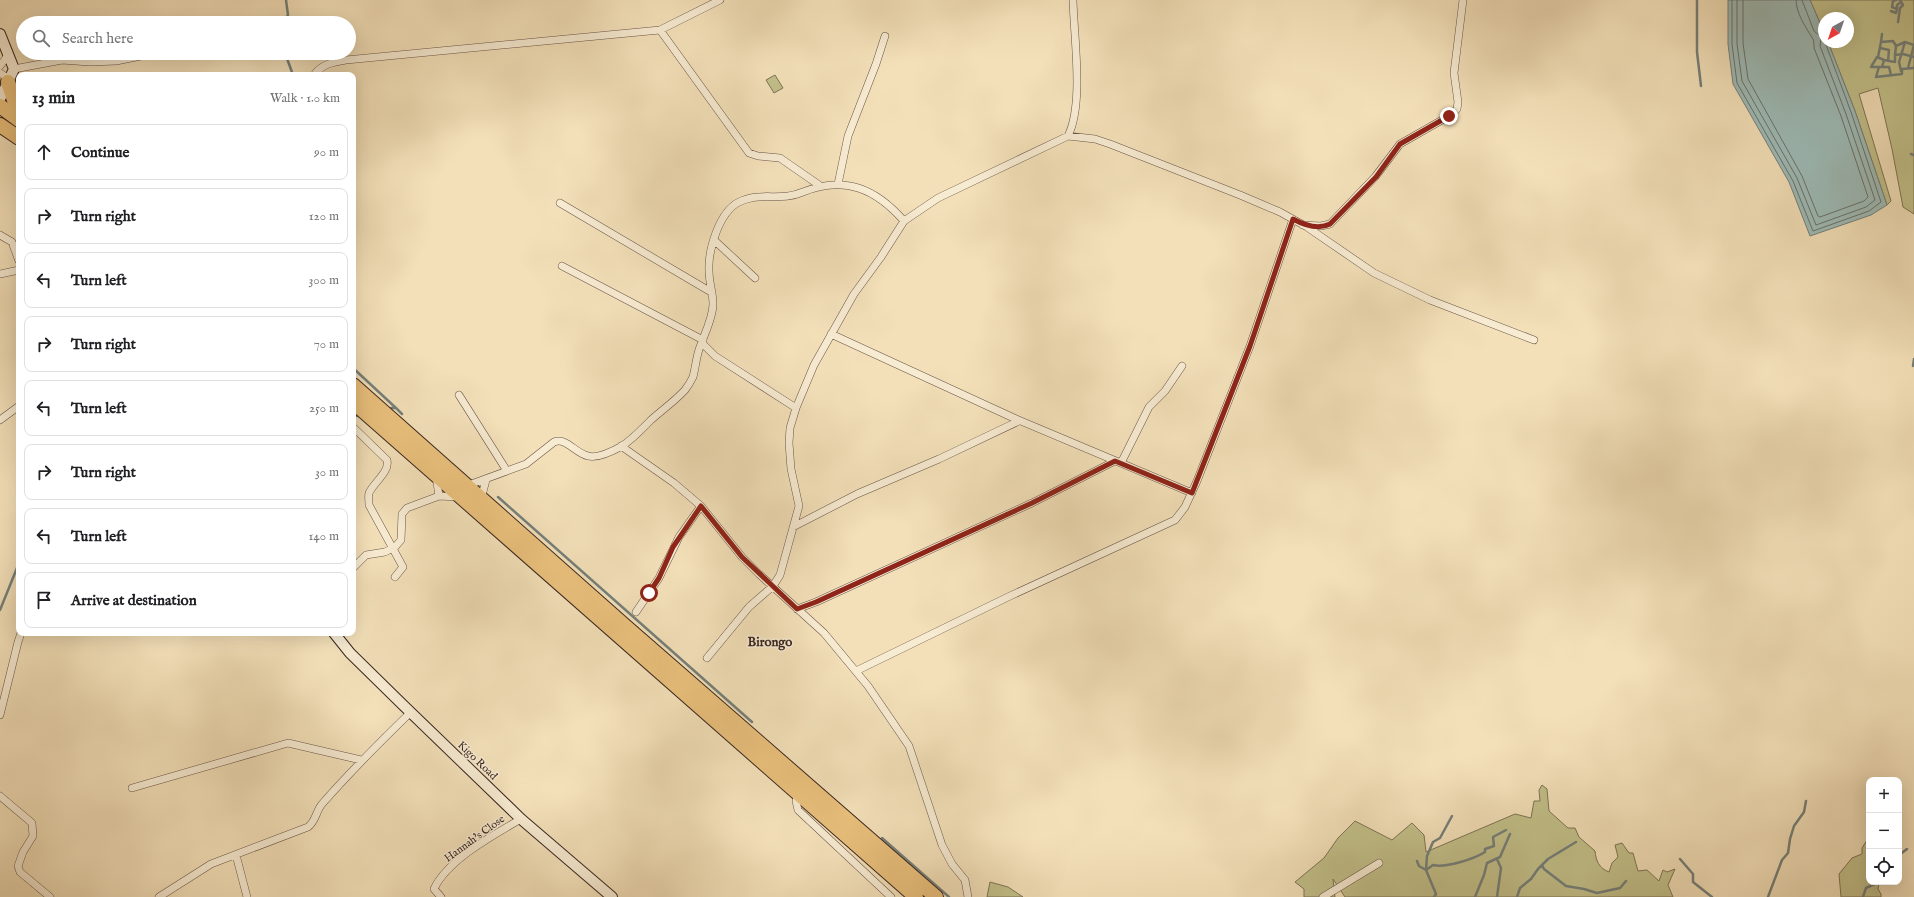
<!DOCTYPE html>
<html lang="en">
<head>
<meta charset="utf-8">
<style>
	:root { --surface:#fff; --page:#f2f2f2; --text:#202124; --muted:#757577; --line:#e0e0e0 }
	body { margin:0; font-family:"IM FELL English",serif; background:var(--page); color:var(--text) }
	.controls { position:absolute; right:12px; bottom:12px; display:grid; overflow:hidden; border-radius:8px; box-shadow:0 4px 16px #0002 }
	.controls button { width:36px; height:36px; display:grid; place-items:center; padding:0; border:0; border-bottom:1px solid var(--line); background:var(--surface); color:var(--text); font:20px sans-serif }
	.compass { position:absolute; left:1818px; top:12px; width:36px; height:36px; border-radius:50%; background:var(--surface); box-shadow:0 4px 16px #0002; rotate:220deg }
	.stop { position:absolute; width:12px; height:12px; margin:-9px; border:3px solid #8f2418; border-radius:50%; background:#fff }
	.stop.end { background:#8f2418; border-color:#fff; box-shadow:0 1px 4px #0008 }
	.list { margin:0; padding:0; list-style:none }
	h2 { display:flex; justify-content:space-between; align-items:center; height:52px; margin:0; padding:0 16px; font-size:17px }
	h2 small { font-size:13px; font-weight:400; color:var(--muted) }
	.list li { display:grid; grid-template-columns:26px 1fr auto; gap:12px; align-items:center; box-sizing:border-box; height:56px; margin:0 8px 8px; padding:0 8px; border:1px solid var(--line); border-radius:8px }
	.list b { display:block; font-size:15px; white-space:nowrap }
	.list em { font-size:13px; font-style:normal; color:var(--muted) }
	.icon { flex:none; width:22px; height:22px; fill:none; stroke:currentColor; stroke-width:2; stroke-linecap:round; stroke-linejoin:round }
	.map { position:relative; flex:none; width:1914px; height:897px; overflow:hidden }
	.search { position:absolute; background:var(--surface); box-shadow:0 4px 16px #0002; left:16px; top:16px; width:340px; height:44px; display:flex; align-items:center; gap:10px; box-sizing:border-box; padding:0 14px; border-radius:22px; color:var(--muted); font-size:15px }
	.panel { position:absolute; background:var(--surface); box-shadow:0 4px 16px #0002; left:16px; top:72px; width:340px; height:564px; border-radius:8px }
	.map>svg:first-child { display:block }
	.green { fill:#c2c08a; stroke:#7e7456 }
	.water { fill:#9dbbb7; stroke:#75807b }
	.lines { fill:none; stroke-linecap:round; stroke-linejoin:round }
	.shore { stroke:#6b716c; stroke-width:1 }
	.stream { stroke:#75807b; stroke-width:2.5 }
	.street-casing { stroke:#685547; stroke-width:8 }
	.secondary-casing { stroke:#392721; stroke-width:12 }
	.highway-casing { stroke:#392721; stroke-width:16 }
	.street { stroke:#f7ebd2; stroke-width:7 }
	.secondary { stroke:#f7ebd2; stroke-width:10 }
	.highway { stroke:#eac07c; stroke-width:14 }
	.route { stroke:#8f2418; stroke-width:5 }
	.labels { text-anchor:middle; stroke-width:3; stroke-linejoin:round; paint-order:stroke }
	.street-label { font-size:11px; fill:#392721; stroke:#f7ebd2 }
	.quarter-label { font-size:13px; font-weight:bold; fill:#392721; stroke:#f7ebd2 }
</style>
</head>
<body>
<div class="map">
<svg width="1914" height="897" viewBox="0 0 1914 897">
	<rect width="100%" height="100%" fill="#f3e0b9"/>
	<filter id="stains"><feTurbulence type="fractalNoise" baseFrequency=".005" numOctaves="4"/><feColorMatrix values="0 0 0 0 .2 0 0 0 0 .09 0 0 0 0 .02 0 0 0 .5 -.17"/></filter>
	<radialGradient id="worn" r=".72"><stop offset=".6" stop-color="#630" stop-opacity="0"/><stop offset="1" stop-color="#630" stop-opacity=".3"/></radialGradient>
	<!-- green -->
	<path class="green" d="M1810,0H1914V214L1903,207L1892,149L1878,88L1859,94L1891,201L1887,205L1855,111L1828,42H1848V18H1824V32Z
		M775,75L783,88L774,93L766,80Z
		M1542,785L1547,789L1549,811L1568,828H1575L1579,837L1595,851C1596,861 1599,868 1609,872L1612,863L1618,857L1615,845L1622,843L1629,853H1633L1638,871L1647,870L1659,881L1663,870L1667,872L1675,869L1668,885L1673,897H1345L1333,879L1335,897H1304V889L1295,882L1324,858L1338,838L1355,821L1392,840L1412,823L1424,835L1426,852L1515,814L1531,818L1534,801H1540L1539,790Z
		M1869,837V882H1879L1878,889L1881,894V897H1841L1839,874L1852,858L1862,854V848Z
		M990,882L1008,887L1023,897H987Z"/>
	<!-- water -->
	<path class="water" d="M1728,0H1810L1824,32V42H1828L1855,111L1887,205L1871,215L1810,236L1789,182L1733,84L1728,44Z"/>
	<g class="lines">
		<!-- shore -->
		<path class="shore" d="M1732,0V44L1737,83L1793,181L1813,231L1869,211L1881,202L1851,112L1825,42
			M1737,0V44L1742,81L1797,178L1816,225L1866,207L1875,200L1846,114L1820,46L1821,37L1814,31L1802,0
			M1743,0V43L1748,79L1802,176L1818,216L1820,217L1864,201L1868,197L1841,116L1814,48C1814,45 1814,41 1813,39C1806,28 1796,13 1796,0"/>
		<!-- stream -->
		<path class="stream" d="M1697,0V52L1701,86
			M1897,9V5L1901,2
			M1891,11L1896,13L1897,9L1892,7L1893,1L1896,0
			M1898,22L1900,8L1903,5L1900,0
			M283,23L288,15L286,0
			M1881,42L1882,34
			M1880,48L1889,50L1888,61
			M285,53L293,75
			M1895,55L1896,46L1905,42
			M1878,57L1881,42L1893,41L1896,46
			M1884,60L1895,62V55L1903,54L1914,57
			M1880,67H1889L1891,75
			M1882,67L1884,60L1877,57L1871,67H1879L1876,77L1902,74V69L1914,68
			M1908,68L1914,45
			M1901,71L1899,62L1905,42L1914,45
			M1911,154L1914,155
			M1913,366L1914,359
			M353,368L396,408
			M391,408H396L402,414
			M353,415L357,416
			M498,497L752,722
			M0,610L19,563
			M882,838L949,897
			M1899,855L1907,849
			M1497,859L1501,868L1497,897
			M1680,859L1693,874V882L1712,897
			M1417,861L1419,866L1426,870L1433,865C1446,868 1474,859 1485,852V849L1494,846L1493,837L1506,830
			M1542,865L1544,869L1566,886L1584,889L1597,893L1620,888L1626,881
			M1434,897L1436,894L1426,870L1427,856L1433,842L1440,838L1452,816
			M1475,897L1484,875L1487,863L1500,857L1510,834
			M1517,897L1520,888L1531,879L1538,869L1548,859L1576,842
			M1768,897L1782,860L1788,853L1790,839L1794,826L1804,812L1806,801
			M1863,897L1866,888L1879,882"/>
		<defs>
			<path id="street" d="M660,30L749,153L758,156L780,158L819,185
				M0,66L8,55
				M14,69L62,60L90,62L116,61L156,53
				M0,73L9,79
				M314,75C322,64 333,62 346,60L660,30L720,0
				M1068,136C1084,104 1074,38 1073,0
				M838,184L848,136L876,64L885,36
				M560,203L711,292
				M1303,225L1321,226L1330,224L1375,177L1400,144L1449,116L1457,109L1458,102L1454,73L1463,0
				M0,235L12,242L19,261
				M714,240L755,278
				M562,266L703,340
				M0,274L19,270
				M831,334L1016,419L1192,493
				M702,343L715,356L796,408
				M459,395L507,471
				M0,420L19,406
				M353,427L387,460C390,472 374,482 369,493C368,496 369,501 369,505L403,567L395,577
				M621,446L674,483L701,506L742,557L759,574L824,633L868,686L909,746L942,845L952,864L965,880L968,897
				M1121,463L1149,407L1165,391L1182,366
				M436,476L439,496
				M466,486L526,464L554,442C566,437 575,453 588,456C598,459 613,451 622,446C633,439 642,429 651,420C662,410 675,401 685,390C688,386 691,381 693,377C695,369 696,361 698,353C702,338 713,320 713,304C713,293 709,282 709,271C708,250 719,212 739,202C760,191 780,202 803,192C845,175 876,189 904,221
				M481,499L486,480
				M793,527L857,494L939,459L1019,421
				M353,568L366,555L385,552L395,547L401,540L402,514L407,508L439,496L458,497
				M797,609L816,602L1032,503L1115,461
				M636,612L659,578L679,537L701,506
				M707,658L749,607L773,586L780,575L799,506L791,469L789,443L790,428L796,408L814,365L854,294L881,257L904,221L938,198L1068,136L1095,139L1110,144L1240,195L1280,212L1307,227L1374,273L1430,300L1534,340
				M856,671L1010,596L1175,520L1185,507L1197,481L1250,346L1293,219
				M0,715L18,642L21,633
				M132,788L288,743L361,760
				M799,794L796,801L798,810L891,897
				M0,796L32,823L33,836L23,852L18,866L20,872L50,897
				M236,855L247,897
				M159,897L211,864L308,827C316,821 316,811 322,804C350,772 380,742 411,712
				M441,897L434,889C447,860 495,834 521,819
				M1323,897L1379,863"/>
			<path id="secondary" d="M0,34L14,69L0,99
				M334,633L350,653L403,705L521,819L612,897"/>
			<path id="highway" d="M8,82L19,115
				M0,106L19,120
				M0,125L19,138
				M353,385L625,626L936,897
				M353,402L916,897"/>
		</defs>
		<!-- street casing -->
		<use href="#street" class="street-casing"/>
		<!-- secondary casing -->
		<use href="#secondary" class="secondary-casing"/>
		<!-- highway casing -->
		<use href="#highway" class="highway-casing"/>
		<!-- street -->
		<use href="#street" class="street"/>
		<!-- secondary -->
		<use href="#secondary" class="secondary"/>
		<!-- highway -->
		<use href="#highway" class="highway"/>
	</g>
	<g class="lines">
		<!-- route -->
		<path class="route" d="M649,593L659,578L673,547L701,506L742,557L797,609L816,602L1032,503L1115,461L1192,493L1250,346L1293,219C1304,225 1318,230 1330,224L1376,177L1400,144L1449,116"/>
	</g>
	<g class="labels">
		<!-- street labels -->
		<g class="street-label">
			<text transform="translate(478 760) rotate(44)" y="4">Kigo Road</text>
			<text transform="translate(474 838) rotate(-36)" y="4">Hannah's Close</text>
		</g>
		<!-- quarter labels -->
		<g class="quarter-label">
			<text x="770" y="646">Birongo</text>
		</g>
	</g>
	<rect width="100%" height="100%" filter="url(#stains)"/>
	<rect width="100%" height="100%" fill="url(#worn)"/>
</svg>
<div class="controls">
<button>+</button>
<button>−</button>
<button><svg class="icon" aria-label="locate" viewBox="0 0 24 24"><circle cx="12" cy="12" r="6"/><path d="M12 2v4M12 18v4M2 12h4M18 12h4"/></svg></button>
</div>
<svg class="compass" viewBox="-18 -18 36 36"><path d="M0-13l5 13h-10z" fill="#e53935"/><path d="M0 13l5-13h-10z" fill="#757577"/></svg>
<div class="stop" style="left:649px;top:593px"></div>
<div class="stop end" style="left:1449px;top:116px"></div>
<div class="search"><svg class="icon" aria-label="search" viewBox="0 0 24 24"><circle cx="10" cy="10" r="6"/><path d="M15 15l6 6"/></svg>Search here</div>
<section class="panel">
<h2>13 min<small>Walk · 1.0 km</small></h2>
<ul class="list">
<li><svg class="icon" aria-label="ahead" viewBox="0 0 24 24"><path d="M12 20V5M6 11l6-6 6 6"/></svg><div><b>Continue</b></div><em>90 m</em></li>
<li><svg class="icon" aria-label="right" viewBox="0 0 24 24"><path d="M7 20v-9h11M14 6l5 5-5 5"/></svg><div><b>Turn right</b></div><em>120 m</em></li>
<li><svg class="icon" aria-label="left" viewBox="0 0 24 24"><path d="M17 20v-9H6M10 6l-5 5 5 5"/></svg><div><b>Turn left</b></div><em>300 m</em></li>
<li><svg class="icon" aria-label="right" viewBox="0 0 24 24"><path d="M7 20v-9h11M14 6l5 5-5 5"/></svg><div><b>Turn right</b></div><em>70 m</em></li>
<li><svg class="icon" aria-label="left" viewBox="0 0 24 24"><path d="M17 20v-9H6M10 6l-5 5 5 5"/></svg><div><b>Turn left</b></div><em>250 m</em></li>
<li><svg class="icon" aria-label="right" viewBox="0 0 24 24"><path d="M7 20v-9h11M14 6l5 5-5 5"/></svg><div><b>Turn right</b></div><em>30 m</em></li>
<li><svg class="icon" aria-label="left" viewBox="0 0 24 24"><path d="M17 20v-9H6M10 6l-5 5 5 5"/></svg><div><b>Turn left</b></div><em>140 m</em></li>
<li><svg class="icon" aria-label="arrive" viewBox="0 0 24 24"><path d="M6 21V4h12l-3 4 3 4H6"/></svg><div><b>Arrive at destination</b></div></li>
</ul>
</section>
</div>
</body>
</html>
